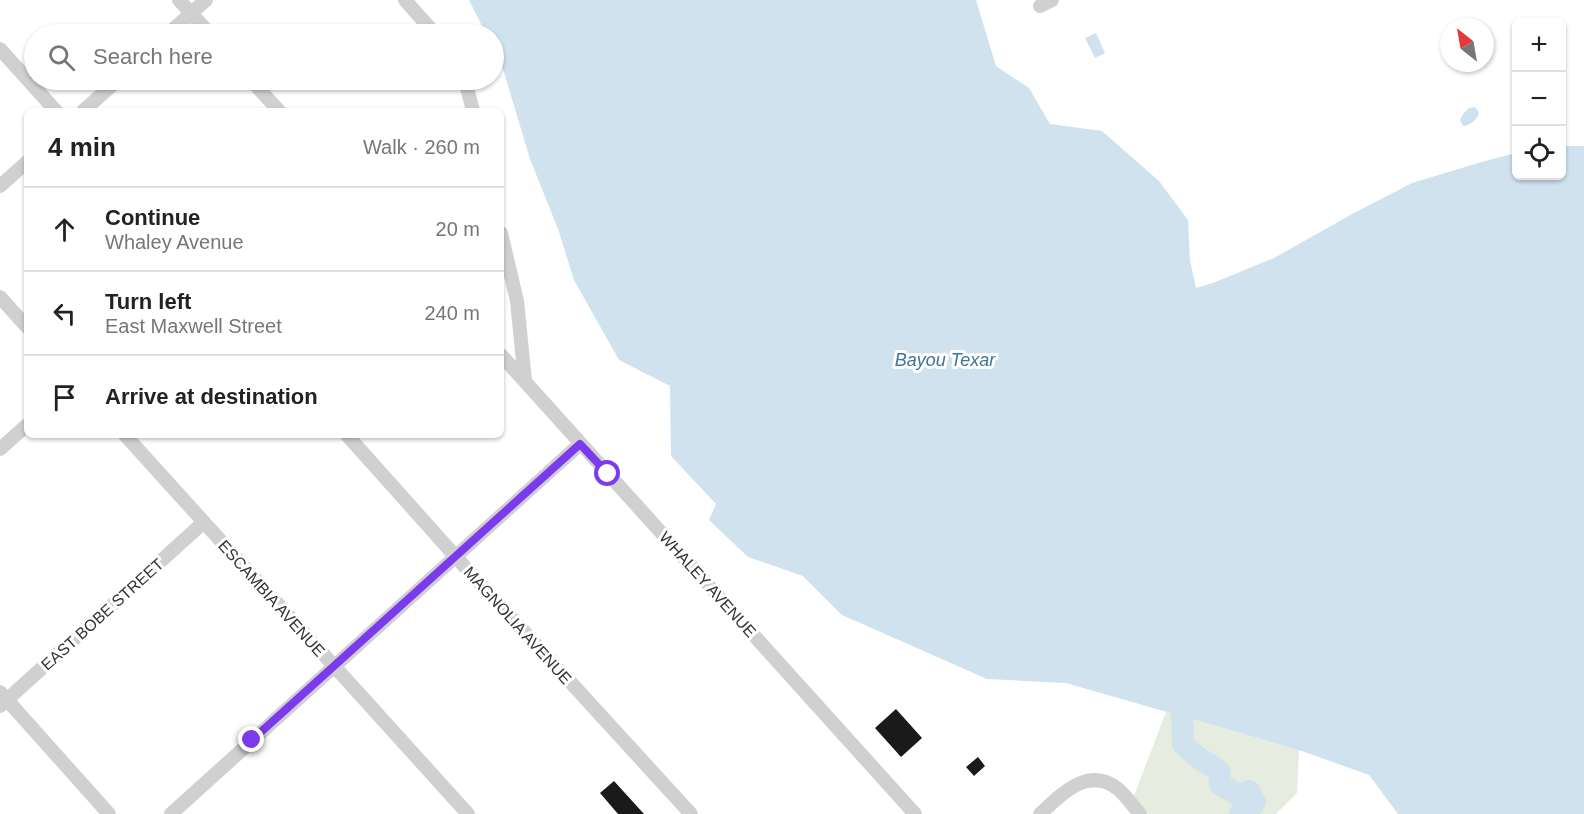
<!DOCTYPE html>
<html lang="en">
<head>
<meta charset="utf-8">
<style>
	:root { --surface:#fff; --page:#f6f6f6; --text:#222; --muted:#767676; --line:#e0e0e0 }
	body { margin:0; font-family:Arial,sans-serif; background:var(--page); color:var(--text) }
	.controls { position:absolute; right:18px; top:18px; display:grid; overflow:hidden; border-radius:9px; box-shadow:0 2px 4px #0004 }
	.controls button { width:54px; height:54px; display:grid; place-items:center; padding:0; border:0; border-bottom:2px solid var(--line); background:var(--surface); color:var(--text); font:30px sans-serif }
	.compass { position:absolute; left:1440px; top:18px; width:54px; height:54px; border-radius:50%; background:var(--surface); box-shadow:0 2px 4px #0004; rotate:329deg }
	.stop { position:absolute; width:18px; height:18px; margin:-14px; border:4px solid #7c3aed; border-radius:50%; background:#fff }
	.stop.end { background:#7c3aed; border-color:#fff; box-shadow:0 2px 6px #0008 }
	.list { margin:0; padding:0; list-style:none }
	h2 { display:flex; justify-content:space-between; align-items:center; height:78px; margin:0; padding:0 24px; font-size:26px }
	h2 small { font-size:20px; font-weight:400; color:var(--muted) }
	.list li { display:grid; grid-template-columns:39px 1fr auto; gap:18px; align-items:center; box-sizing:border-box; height:84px; padding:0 24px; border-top:2px solid var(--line) }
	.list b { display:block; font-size:22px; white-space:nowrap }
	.list p { margin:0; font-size:20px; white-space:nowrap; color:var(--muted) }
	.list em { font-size:20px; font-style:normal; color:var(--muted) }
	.icon { flex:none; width:33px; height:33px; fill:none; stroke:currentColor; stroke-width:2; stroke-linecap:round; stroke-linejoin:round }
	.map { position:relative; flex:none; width:1584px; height:814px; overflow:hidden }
	.search { position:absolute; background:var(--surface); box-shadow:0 2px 4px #0004; left:24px; top:24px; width:480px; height:66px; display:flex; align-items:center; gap:15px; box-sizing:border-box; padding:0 21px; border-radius:33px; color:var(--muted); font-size:22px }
	.panel { position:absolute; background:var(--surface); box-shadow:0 2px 4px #0004; left:24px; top:108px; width:480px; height:330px; border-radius:9px }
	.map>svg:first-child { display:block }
	.green { fill:#e6ecdf }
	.water { fill:#cfe2ee }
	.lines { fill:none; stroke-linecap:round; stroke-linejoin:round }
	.river { stroke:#cfe2ee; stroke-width:22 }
	.building { fill:#1a1a1a }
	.street { stroke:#d0d0d0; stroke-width:14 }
	.route { stroke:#7c3aed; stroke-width:8 }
	.labels { text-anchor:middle; stroke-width:6; stroke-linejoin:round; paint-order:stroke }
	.street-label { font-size:16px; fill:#333; stroke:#fff }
	.water-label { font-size:18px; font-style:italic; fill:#3f7597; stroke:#fff }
</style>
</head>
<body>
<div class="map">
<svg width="1584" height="814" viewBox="0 0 1584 814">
	<rect width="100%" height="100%" fill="#fff"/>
	<!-- green -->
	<path class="green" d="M1166,712L1299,750L1297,793L1276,814H1148L1134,796Z"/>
	<!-- water -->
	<path class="water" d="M469,0H976L996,66L1029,88L1050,124L1102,131L1159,181L1188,220L1190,260L1196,288L1213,283L1274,258L1354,213L1412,183L1485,161L1516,153V176H1562V146H1584V814H1398L1369,775L1299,750L1066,683L987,679L842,615L803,576L748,557L709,520L716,504L671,456L670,386L619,360L574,280L558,229L530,159L503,69L494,51V34H486Z
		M1096,33L1105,53L1095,58L1085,38Z
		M1475,107L1479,112C1479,118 1470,126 1463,126L1460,120L1463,114L1469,108Z"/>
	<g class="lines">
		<!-- river -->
		<path class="river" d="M1182,717L1183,744L1196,756L1219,771L1220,784L1240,796L1249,791L1255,802L1247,813L1240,814"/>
	</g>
	<!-- building -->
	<path class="building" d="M896,709L922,738L901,757L875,728Z
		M978,757L985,766L974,776L966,767Z
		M614,781L644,814H618L600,793Z"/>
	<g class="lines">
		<!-- street -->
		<path class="street" d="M179,0L210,34
			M405,0L435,34
			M1040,6L1052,0
			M168,34L206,0
			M0,49L56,111
			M251,80L279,111
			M465,80L473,111
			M83,111L118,80
			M0,186L27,162
			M501,233L517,301L525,381
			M0,297L27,327
			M501,355L915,814
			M125,435L468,814
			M347,435L456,557L691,814
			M0,449L27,425
			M0,692L109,814
			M0,706L204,522
			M171,814L580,444
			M1040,814C1061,795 1088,765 1118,789C1126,796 1133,806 1140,814"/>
	</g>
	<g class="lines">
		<!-- route -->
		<path class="route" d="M252,740L580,444L608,474"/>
	</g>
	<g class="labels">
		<!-- street labels -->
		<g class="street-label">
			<text transform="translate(708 584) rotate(48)" y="6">WHALEY AVENUE</text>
			<text transform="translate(272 598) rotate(48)" y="6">ESCAMBIA AVENUE</text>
			<text transform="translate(102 614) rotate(-42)" y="6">EAST BOBE STREET</text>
			<text transform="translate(518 625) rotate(48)" y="6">MAGNOLIA AVENUE</text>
		</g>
		<!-- water labels -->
		<g class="water-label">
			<text x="945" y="366">Bayou Texar</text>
		</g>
	</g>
</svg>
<div class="controls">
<button>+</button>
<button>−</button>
<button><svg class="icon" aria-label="locate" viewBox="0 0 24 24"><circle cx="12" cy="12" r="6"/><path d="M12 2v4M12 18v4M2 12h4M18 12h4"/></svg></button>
</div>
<svg class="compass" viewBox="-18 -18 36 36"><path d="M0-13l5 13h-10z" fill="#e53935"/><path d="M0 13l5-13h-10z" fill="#767676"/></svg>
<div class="stop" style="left:608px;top:474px"></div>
<div class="stop end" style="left:252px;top:740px"></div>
<div class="search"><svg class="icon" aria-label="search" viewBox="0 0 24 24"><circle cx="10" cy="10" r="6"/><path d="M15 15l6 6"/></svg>Search here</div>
<section class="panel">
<h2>4 min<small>Walk · 260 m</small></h2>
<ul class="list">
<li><svg class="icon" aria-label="ahead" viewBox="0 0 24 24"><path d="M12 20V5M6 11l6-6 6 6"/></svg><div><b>Continue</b><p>Whaley Avenue</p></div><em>20 m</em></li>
<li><svg class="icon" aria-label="left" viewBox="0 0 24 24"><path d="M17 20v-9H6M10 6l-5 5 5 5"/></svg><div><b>Turn left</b><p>East Maxwell Street</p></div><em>240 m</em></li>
<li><svg class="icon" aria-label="arrive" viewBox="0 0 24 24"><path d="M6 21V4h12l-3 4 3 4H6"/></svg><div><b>Arrive at destination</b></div></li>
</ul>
</section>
</div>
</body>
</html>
